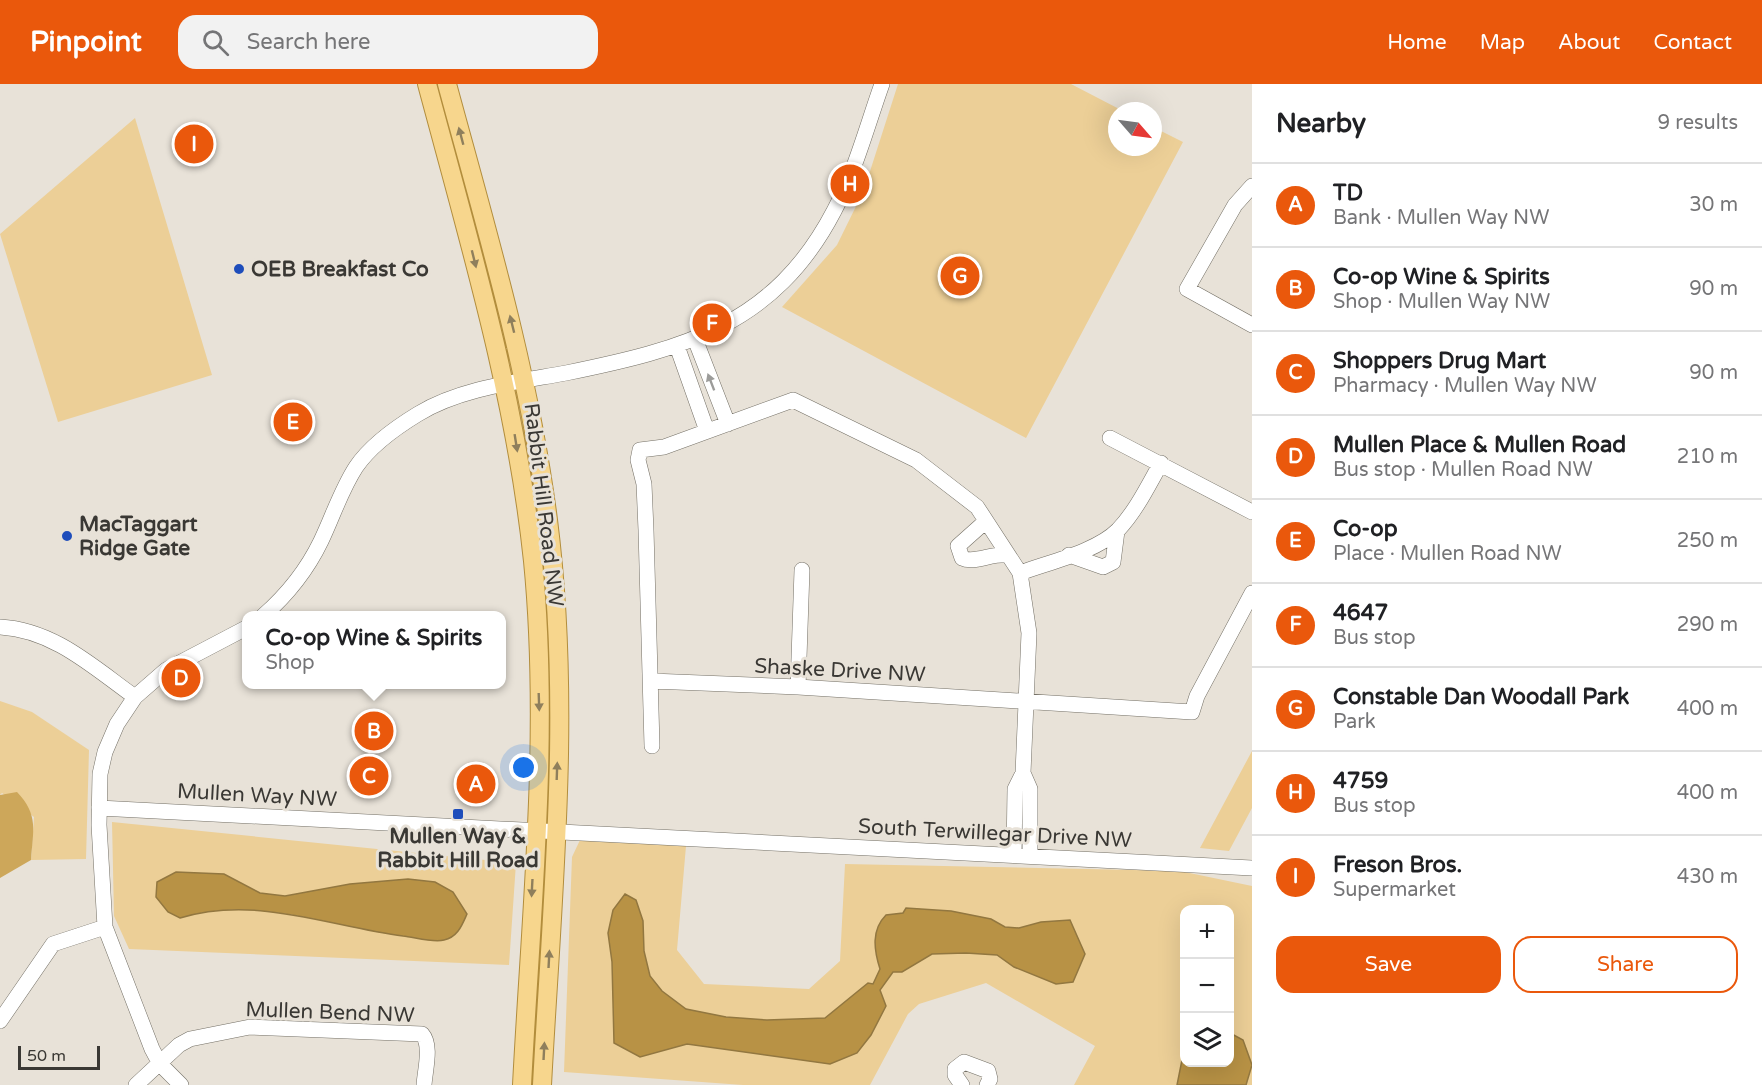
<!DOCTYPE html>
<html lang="en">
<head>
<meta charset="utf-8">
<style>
	:root { --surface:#fff; --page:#f2f2f2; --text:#202124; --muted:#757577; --line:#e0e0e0; --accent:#ea580c }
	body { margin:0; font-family:"Varela Round",sans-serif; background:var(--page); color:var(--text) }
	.controls { position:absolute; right:18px; bottom:18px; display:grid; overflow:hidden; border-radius:12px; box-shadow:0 6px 24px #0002 }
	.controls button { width:54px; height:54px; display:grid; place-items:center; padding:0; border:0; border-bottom:2px solid var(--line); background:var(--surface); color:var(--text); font:30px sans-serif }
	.compass { position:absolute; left:1108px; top:18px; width:54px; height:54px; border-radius:50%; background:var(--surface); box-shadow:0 6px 24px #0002; rotate:118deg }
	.scale { position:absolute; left:18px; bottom:15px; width:82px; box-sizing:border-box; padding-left:6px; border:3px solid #3a3834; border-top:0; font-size:16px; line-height:21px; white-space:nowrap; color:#3a3834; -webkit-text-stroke:4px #e8e2d8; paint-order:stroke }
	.you { position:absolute; left:524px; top:684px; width:21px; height:21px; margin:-15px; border:4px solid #fff; border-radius:50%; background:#1a73e8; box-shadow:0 0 0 9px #1a73e833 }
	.badge { display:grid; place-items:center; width:39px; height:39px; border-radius:50%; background:var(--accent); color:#fff; font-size:20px; font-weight:700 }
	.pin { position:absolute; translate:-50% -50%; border:3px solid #fff; box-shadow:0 2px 6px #0006 }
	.popup { position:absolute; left:242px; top:527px; width:264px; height:78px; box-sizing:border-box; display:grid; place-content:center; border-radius:12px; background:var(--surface); filter:drop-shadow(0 2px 4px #0005); font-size:20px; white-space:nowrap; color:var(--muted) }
	.popup b { font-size:22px; color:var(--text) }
	.popup::after { content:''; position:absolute; left:50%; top:100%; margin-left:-12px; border:12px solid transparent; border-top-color:var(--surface) }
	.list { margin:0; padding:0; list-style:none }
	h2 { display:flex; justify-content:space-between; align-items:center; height:78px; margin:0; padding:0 24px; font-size:26px }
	h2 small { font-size:20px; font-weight:400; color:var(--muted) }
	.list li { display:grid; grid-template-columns:39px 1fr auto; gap:18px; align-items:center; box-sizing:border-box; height:84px; padding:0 24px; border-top:2px solid var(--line) }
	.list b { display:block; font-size:22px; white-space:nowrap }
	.list p { margin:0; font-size:20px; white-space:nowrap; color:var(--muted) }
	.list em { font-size:20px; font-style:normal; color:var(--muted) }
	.actions { display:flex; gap:12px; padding:18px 24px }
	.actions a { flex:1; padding:14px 0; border:2px solid var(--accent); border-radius:18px; text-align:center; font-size:21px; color:var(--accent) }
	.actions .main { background:var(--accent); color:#fff }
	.icon { flex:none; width:33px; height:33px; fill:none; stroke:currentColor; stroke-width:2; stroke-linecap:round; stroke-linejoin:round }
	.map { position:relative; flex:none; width:1252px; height:1001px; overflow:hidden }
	header { display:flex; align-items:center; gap:36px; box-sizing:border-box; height:84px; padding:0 30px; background:var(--accent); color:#fff }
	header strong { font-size:28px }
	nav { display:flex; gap:33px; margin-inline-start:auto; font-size:21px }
	.search { width:420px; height:54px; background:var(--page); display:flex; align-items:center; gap:15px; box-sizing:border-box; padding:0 21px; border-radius:18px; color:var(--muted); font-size:22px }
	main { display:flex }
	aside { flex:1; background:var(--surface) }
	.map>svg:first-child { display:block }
	.green { fill:#eccf97; fill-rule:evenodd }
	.forest { fill:#cda75a }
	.water { fill:#b89245; stroke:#927740; stroke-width:1.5 }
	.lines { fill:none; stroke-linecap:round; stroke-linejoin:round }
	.minor-casing { stroke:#747066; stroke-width:16 }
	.major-casing { stroke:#b28d3c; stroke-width:20 }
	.minor { stroke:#fff; stroke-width:15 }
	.major { stroke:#f7d68d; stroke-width:18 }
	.oneway { fill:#8f7f5c }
	.oneway2 { fill:#9c9c9a }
	.poi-dot { fill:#1e4dbb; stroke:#e8e2d8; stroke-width:2 }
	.labels { text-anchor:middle; stroke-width:6; stroke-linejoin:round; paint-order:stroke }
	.poi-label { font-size:21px; font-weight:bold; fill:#3a3834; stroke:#e8e2d8; text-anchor:start }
	.street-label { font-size:21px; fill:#3a3834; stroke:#e8e2d8 }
</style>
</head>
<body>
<header>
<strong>Pinpoint</strong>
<div class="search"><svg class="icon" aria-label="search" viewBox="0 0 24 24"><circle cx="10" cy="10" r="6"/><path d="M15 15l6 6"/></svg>Search here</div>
<nav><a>Home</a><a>Map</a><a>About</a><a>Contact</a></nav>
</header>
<main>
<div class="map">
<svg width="1252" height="1001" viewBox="0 0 1252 1001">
	<rect width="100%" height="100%" fill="#e8e2d8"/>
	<!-- green -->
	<path class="green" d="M898,0H1071L1123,27H1117V63H1153V43L1183,58L1026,354L782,223L837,161L864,106Z
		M135,34L212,291L58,338L0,150Z
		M0,617L32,628L89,666L86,775L31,776L34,733L2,709L0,711Z
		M1252,667V724L1229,767L1200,764Z
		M112,738L516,779L509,881L129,865L114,832Z
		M580,756L686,762L677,866L704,900L809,905L840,877L845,780L1180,787L1252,802V1001H1074L1095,962L986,899L919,920L908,930L870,1001H743L564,988L572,773ZM1184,826H1230V978H1184Z"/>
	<!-- forest -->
	<path class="forest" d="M17,708C39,731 33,747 31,776L0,794V711Z"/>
	<!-- water -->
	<path class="water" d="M176,788L224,790L260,809L285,812L350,800L408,795L435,798L453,808L467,830C462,841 458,853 444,856C433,859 414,853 403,852C328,842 255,811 180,834L168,828L156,813L157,798Z
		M625,810L636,816L643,837L644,867L650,892L662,907L686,925L726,933L767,936L825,934L868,899L873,900L880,885C874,866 871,846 886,831L903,829L906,824L951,827L991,835L1005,843L1019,844L1041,838L1070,836L1085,870L1073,898L1056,900L1014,883L997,871L966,869L932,870L902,888H893L880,906L886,922L871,951L857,969L830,980L687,960L640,973L614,959L612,878L608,849L613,826Z
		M1230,949L1243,956L1252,981L1246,1001H1177L1184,966V978H1230Z"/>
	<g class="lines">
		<defs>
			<path id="minor" d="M1252,102L1235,121L1187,205L1252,241
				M695,255L728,340
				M677,262L707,347
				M1110,354L1252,428
				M986,437L958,462L962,474C974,480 992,469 1008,471
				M1069,471L1103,483L1113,478L1117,447
				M1020,489C1049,478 1096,468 1118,446C1136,427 1148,402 1161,379
				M263,532C287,511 307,486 321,457C333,432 341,406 356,383C371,361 395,344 418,330C461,304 517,298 566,289C683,265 774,242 834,127C855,88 867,42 882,0
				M0,543C54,546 93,583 135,613
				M651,597L798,603L1192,628L1197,612L1252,509
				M798,603L802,486
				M652,662L646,446L644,400L638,376L640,366L664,363L793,316L916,376L977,423L1020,489L1029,549L1023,689L1030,705V772
				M99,724L1252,784
				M1014,771L1015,705L1023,689
				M0,937L53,860L105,843
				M136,1001L179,961L190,955L250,943L422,950C432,961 425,986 424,1001
				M181,1001L160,980L152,965L105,843L99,741L100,690L105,668L117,640L135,613L166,586L246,544
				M962,1001L955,991V985L964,978L988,987L990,995L987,1001"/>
			<path id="major" d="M427,0C469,157 516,314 533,477C550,650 531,827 522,1001
				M447,0C486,144 529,287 548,436C572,623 552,814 542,1001"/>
		</defs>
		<!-- minor casing -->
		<use href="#minor" class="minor-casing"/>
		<!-- major casing -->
		<use href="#major" class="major-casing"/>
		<!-- minor -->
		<use href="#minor" class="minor"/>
		<!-- major -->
		<use href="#major" class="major"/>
	</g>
	<!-- one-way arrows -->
	<defs><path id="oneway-solid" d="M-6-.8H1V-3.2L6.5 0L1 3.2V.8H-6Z" transform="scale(1.5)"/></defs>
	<g class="oneway">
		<use href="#oneway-solid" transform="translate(461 52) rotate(-105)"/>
		<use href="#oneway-solid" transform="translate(474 175) rotate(76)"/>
		<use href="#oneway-solid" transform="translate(512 240) rotate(-104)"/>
		<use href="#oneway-solid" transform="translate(516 359) rotate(81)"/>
		<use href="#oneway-solid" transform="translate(539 618) rotate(88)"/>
		<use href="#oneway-solid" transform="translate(557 687) rotate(-88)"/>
		<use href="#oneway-solid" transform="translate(532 804) rotate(93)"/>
		<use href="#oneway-solid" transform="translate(549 875) rotate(-87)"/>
		<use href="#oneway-solid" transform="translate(544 967) rotate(-87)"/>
	</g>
	<use class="oneway2" href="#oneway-solid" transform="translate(711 298) rotate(-111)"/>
	<!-- markers -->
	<g class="poi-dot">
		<circle cx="239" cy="185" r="6"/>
		<circle cx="67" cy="452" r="6"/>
		<rect x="452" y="724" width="12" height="12" rx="3"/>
	</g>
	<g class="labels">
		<!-- poi labels -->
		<g class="poi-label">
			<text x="251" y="192">OEB Breakfast Co</text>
			<text x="79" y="447">MacTaggart<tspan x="79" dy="24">Ridge Gate</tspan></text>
			<text x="458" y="759" text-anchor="middle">Mullen Way &amp;<tspan x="458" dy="24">Rabbit Hill Road</tspan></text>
		</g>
		<!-- street labels -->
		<g class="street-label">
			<text transform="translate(544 421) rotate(83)" y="7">Rabbit Hill Road NW</text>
			<text transform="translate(840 586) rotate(3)" y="7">Shaske Drive NW</text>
			<text transform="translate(257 711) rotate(3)" y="7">Mullen Way NW</text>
			<text transform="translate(995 749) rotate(3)" y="7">South Terwillegar Drive NW</text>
			<text transform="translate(330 928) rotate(2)" y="7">Mullen Bend NW</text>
		</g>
	</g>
</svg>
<div class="controls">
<button>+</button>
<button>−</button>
<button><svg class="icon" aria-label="layers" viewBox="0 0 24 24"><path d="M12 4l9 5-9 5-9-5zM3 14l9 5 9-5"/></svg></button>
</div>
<svg class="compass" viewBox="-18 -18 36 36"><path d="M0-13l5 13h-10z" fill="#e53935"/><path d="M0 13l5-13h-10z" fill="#757577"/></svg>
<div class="scale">50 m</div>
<div class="you"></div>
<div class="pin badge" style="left:476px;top:700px">A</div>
<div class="pin badge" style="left:374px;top:647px">B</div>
<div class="popup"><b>Co-op Wine &amp; Spirits</b>Shop</div>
<div class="pin badge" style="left:369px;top:692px">C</div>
<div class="pin badge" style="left:181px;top:594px">D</div>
<div class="pin badge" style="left:293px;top:338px">E</div>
<div class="pin badge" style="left:712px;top:239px">F</div>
<div class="pin badge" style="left:960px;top:192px">G</div>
<div class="pin badge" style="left:850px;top:100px">H</div>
<div class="pin badge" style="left:194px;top:60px">I</div>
</div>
<aside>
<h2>Nearby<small>9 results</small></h2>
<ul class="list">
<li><span class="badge">A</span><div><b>TD</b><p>Bank · Mullen Way NW</p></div><em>30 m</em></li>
<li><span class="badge">B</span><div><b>Co-op Wine &amp; Spirits</b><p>Shop · Mullen Way NW</p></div><em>90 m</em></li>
<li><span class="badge">C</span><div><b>Shoppers Drug Mart</b><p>Pharmacy · Mullen Way NW</p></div><em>90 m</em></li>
<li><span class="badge">D</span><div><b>Mullen Place &amp; Mullen Road</b><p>Bus stop · Mullen Road NW</p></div><em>210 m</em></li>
<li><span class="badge">E</span><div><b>Co-op</b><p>Place · Mullen Road NW</p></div><em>250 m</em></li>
<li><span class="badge">F</span><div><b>4647</b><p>Bus stop</p></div><em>290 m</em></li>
<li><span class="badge">G</span><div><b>Constable Dan Woodall Park</b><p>Park</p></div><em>400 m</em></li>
<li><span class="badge">H</span><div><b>4759</b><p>Bus stop</p></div><em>400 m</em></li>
<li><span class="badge">I</span><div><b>Freson Bros.</b><p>Supermarket</p></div><em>430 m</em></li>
</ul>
<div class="actions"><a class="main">Save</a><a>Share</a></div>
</aside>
</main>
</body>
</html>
